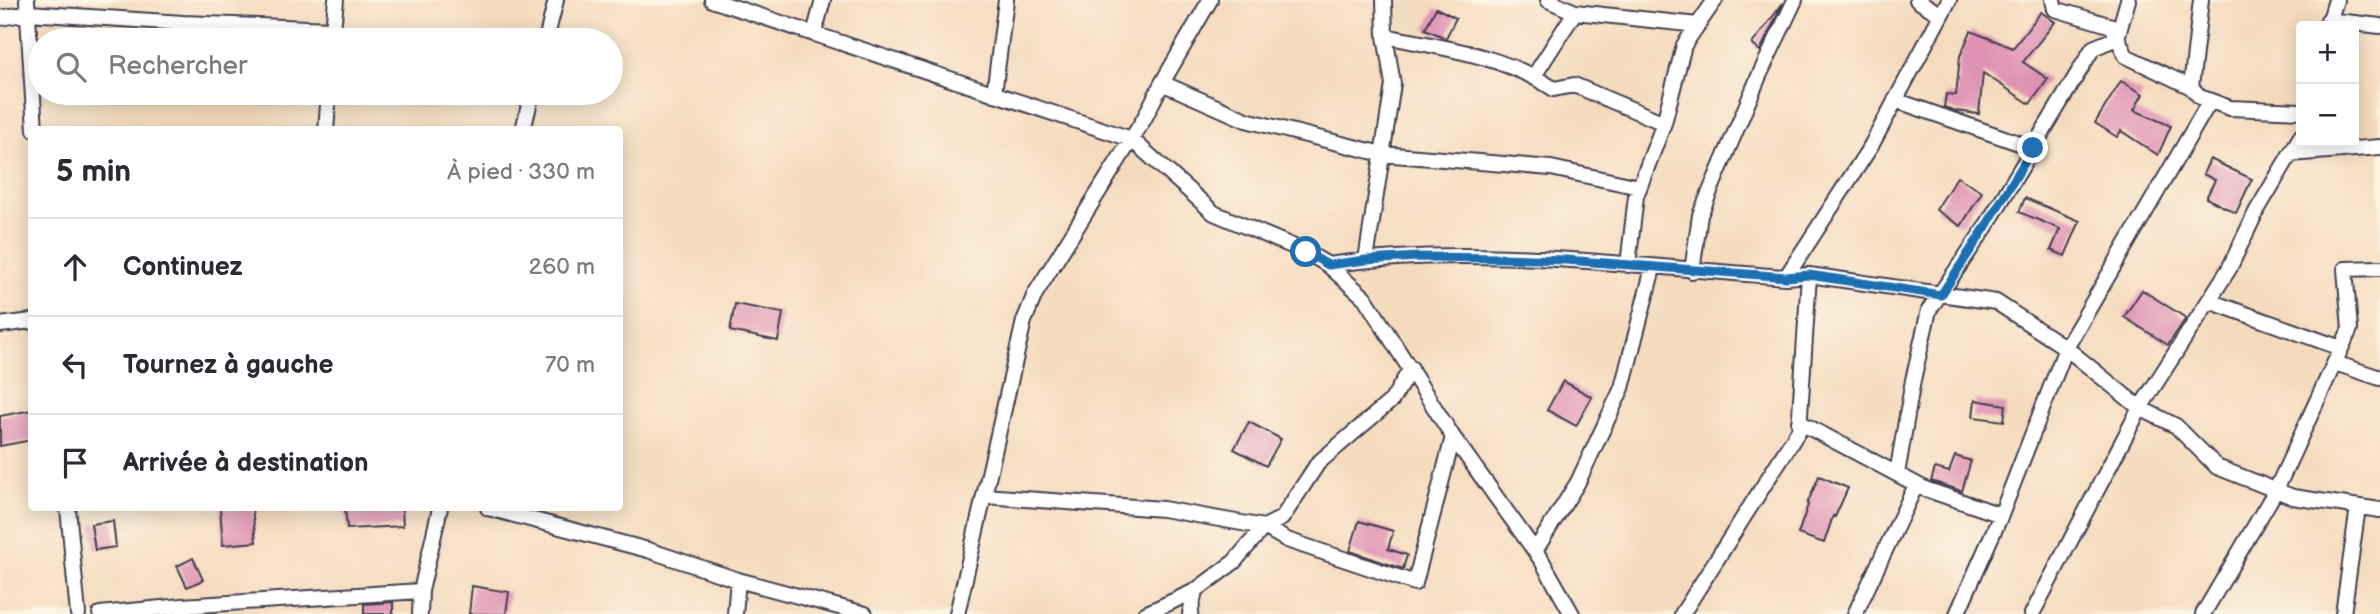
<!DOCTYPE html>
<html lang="fr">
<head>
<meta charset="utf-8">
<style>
	:root { --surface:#fff; --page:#f2f2f3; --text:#2b2b33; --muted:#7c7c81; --line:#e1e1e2 }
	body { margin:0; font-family:"Balsamiq Sans",sans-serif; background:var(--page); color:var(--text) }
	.controls { position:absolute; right:21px; top:21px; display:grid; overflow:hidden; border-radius:7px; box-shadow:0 4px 18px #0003 }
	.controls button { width:63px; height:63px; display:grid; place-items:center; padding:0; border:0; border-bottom:2px solid var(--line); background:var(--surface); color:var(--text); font:35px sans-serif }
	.stop { position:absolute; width:21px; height:21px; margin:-16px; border:5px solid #1f6fb2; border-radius:50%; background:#fff }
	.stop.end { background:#1f6fb2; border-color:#fff; box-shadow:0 2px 7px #0008 }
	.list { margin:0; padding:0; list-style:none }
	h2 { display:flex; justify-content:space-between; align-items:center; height:91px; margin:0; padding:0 28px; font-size:30px }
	h2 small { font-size:23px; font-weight:400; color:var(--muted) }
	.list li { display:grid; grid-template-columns:46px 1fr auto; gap:21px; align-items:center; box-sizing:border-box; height:98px; padding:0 28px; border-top:2px solid var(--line) }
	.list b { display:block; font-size:26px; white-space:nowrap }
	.list em { font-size:23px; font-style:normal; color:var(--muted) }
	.icon { flex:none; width:38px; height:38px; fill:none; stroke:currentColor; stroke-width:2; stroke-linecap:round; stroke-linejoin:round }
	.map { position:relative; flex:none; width:2380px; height:614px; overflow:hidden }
	.search { position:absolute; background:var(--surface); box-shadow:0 4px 18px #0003; left:28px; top:28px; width:595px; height:77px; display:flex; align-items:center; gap:18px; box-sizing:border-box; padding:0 24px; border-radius:38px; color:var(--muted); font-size:26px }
	.panel { position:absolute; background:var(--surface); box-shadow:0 4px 18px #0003; left:28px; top:126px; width:595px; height:385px; border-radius:7px }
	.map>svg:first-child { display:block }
	.building { fill:#df92b3 }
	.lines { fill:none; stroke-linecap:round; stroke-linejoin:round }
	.minor-casing { stroke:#423e4f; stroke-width:18 }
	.minor { stroke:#fff; stroke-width:14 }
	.route { stroke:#1f6fb2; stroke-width:9 }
</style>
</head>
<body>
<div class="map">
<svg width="2380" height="614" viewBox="0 0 2380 614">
	<rect width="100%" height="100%" fill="#fcf5e5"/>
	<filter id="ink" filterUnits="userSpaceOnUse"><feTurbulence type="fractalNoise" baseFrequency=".0143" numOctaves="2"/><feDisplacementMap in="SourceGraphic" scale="14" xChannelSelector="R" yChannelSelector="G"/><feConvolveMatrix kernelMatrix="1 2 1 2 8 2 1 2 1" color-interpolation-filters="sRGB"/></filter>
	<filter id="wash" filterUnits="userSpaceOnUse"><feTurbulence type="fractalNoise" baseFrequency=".00686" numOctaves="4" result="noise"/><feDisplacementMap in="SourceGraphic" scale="28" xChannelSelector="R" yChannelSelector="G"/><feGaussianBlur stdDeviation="1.57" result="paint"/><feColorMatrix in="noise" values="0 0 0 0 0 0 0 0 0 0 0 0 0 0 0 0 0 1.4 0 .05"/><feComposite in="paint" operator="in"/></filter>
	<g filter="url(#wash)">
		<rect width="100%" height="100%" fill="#f5dbbe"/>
		<g id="blocks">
			<!-- building -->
			<path class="building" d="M1783,3L1760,51L1752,44Z
				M1436,8L1456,18L1446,38L1425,29Z
				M2041,12L2055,22L2023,62L2048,79L2030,104L1983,73L1979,114L1956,111L1944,107L1946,94L1956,95L1960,56L1971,31L2013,48Z
				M2121,81L2143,94L2134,110L2171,126L2158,155L2121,131L2117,137L2095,123Z
				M2210,159L2252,179L2236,213L2206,198L2215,180L2203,174Z
				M1957,177L1982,192L1961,226L1936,210Z
				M2025,198L2080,221L2065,256L2051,250L2060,229L2019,212Z
				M2142,290L2186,318L2168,345L2124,317Z
				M735,304L783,313L778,341L730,331Z
				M1563,381L1592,397L1576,426L1547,410Z
				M1975,400L2006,405L2004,421L1973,417Z
				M32,410V440L0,446V416Z
				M1249,422L1281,439L1266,466L1234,449Z
				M1955,456L1971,461L1962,491L1931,481L1935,468L1949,472Z
				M1819,476L1848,488L1835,517L1833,516L1824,543L1798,534L1808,505L1807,504Z
				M220,508H252L256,542L223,545Z
				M345,508H402L403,526L347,529Z
				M113,521L116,547L95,550L91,524Z
				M1359,521L1393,531L1388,549L1407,555L1403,569L1350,551Z
				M193,558L203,580L187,587L177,566Z
				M472,586L509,592L506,614H469Z
				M393,602V614H364V604Z"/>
		</g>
	</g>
	<g filter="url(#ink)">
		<use href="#blocks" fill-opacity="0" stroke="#423e4f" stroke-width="2"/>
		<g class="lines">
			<defs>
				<path id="minor" d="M27,0L35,130
					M712,0L1131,139L1214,213L1306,252L1328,265L1365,298L1453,437L1542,561L1572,614
					M1548,0L1575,12L1698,25
					M1917,0L1941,15
					M2053,0L2055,9L2112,26L2126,56L2191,87L2200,97L2230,108L2301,111
					M0,18L28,13L183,23L333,29
					M2328,20L2380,26
					M2328,26L2336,0
					M814,34L823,0
					M1385,36C1443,48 1503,55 1554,89L1574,85L1664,123
					M332,40L336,0
					M546,40L556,0
					M1534,76L1575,12
					M1162,83L1246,120L1382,154L1551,168L1639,187
					M2191,87L2201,0
					M994,94L1006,0
					M1895,100L2033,148
					M326,130L329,93
					M523,130L532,93
					M2290,154L2380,147
					M1366,260L1393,84L1385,36L1384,0
					M1328,265C1479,243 1635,267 1786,277L1809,275L1996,302L2066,348L2140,408L2176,426L2217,467L2293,497L2380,510
					M1628,265L1636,196L1664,123L1684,45L1715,0
					M1692,271L1700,215L1759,76L1795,0
					M1786,277L1871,146L1949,0
					M2209,301L2341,348
					M0,325L32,321
					M2335,363L2380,378
					M1799,422L1925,489L2001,515
					M1897,474L1913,380L1929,310L1985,228L2093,48L2117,38L2128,0
					M985,496L1163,509L1264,527L1287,540L1415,583L1453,437
					M68,508L78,614
					M488,508L648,550L738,580L865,614
					M1535,551L1578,482L1622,388L1653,268
					M100,614L182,606L421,591
					M420,614L421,591L440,508
					M735,614L738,580
					M957,614L1024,321L1035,294L1144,119L1162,83L1210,0
					M1145,614L1195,591L1234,562L1264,527L1282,518L1318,463L1392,400L1411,368
					M1190,614L1195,591
					M1682,614L1799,430L1809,275
					M1855,614L1916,485
					M1957,614L2001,515L2066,348L2210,101
					M2032,614L2140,408L2229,269L2256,212L2301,136
					M2203,614L2276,490L2350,329L2345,269L2380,268
					M2343,614L2358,507"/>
			</defs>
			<!-- minor casing -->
			<use href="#minor" class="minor-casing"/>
			<!-- minor -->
			<use href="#minor" class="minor"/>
		</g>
	</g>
	<g class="lines" filter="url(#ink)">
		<!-- route -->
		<path class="route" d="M1306,252L1328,265L1366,260L1418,257L1504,258L1566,260L1786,277L1809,275L1941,295L1985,228L2033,148"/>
	</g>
</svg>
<div class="controls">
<button>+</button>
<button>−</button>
</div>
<div class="stop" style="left:1306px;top:252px"></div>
<div class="stop end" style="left:2033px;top:148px"></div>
<div class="search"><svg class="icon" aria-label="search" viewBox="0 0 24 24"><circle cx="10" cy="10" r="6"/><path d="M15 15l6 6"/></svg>Rechercher</div>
<section class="panel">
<h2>5 min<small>À pied · 330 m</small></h2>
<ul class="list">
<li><svg class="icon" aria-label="ahead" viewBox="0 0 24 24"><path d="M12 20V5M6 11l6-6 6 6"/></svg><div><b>Continuez</b></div><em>260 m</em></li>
<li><svg class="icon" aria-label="left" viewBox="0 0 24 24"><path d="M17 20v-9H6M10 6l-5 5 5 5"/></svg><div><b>Tournez à gauche</b></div><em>70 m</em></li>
<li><svg class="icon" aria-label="arrive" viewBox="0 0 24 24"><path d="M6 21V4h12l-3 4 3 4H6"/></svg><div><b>Arrivée à destination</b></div></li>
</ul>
</section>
</div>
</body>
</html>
